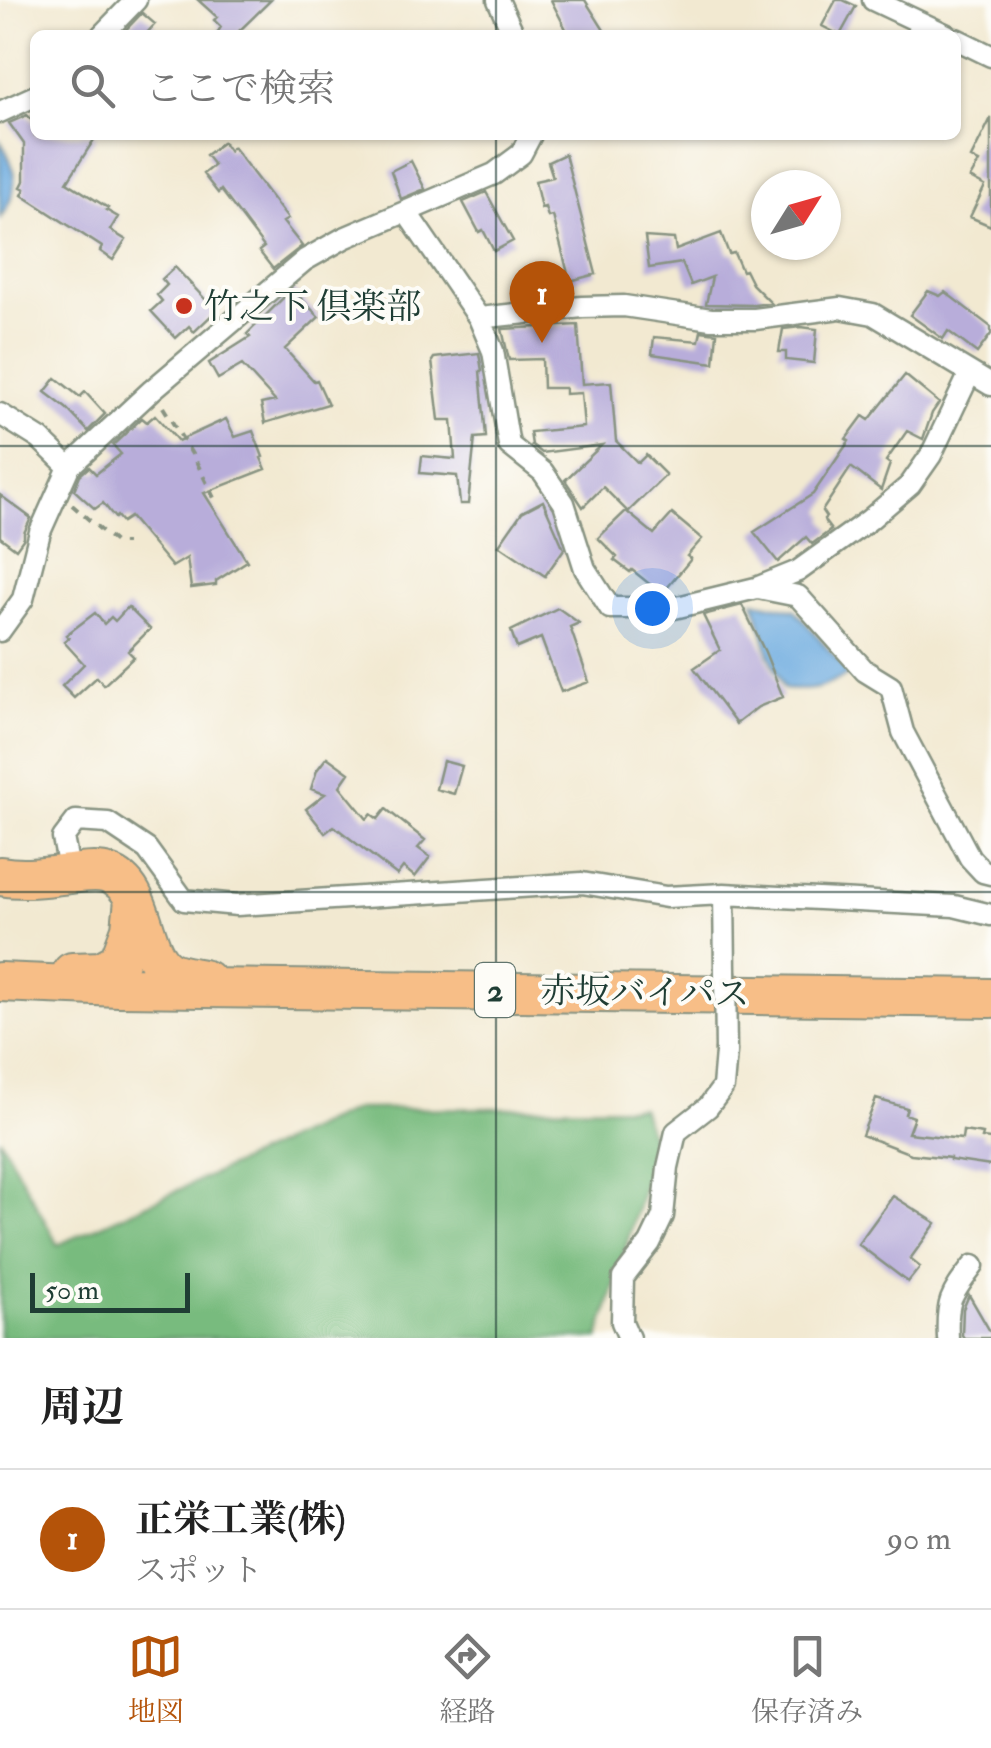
<!DOCTYPE html>
<html lang="ja">
<head>
<meta charset="utf-8">
<style>
	:root { --surface:#fff; --page:#f6f6f6; --text:#222; --muted:#767676; --line:#e0e0e0; --accent:#b45309 }
	body { margin:0; font-family:"IM FELL Double Pica","Noto Serif JP",serif; background:var(--page); color:var(--text) }
	.compass { position:absolute; left:751px; top:170px; width:90px; height:90px; border-radius:50%; background:var(--surface); box-shadow:0 2px 8px #0004; rotate:53deg }
	.scale { position:absolute; left:30px; bottom:25px; width:160px; box-sizing:border-box; padding-left:10px; border:5px solid #1f3d34; border-top:0; font-size:28px; line-height:35px; white-space:nowrap; color:#1f3d34; -webkit-text-stroke:8px #fdfcf7; paint-order:stroke }
	.you { position:absolute; left:652px; top:608px; width:35px; height:35px; margin:-25px; border:8px solid #fff; border-radius:50%; background:#1a73e8; box-shadow:0 0 0 15px #1a73e833 }
	.badge { display:grid; place-items:center; width:65px; height:65px; border-radius:50%; background:var(--accent); color:#fff; font-size:32px; font-weight:700 }
	.pin { position:absolute; translate:-50% -82px; filter:drop-shadow(0 2px 5px #0008) }
	.pin::after { content:''; position:absolute; top:52px; width:35px; height:30px; background:inherit; clip-path:polygon(0 0,100% 0,50% 100%) }
	.list { margin:0; padding:0; list-style:none }
	h2 { display:flex; justify-content:space-between; align-items:center; height:130px; margin:0; padding:0 40px; font-size:42px }
	h2 small { font-size:32px; font-weight:400; color:var(--muted) }
	.list li { display:grid; grid-template-columns:65px 1fr auto; gap:30px; align-items:center; box-sizing:border-box; height:140px; padding:0 40px; border-top:2px solid var(--line) }
	.list b { display:block; font-size:38px; white-space:nowrap }
	.list p { margin:0; font-size:32px; white-space:nowrap; color:var(--muted) }
	.list em { font-size:32px; font-style:normal; color:var(--muted) }
	.icon { flex:none; width:55px; height:55px; fill:none; stroke:currentColor; stroke-width:2; stroke-linecap:round; stroke-linejoin:round }
	.map { position:relative; flex:none; width:991px; height:1338px; overflow:hidden }
	.search { position:absolute; background:var(--surface); box-shadow:0 2px 8px #0004; left:30px; right:30px; top:30px; height:110px; display:flex; align-items:center; gap:25px; box-sizing:border-box; padding:0 35px; border-radius:15px; color:var(--muted); font-size:38px }
	.sheet { height:270px; background:var(--surface) }
	nav { display:flex; justify-content:space-around; align-items:center; box-sizing:border-box; height:140px; border-top:2px solid var(--line); background:var(--surface); font-size:28px; color:var(--muted) }
	nav a { display:grid; justify-items:center; gap:5px }
	nav .on { color:var(--accent) }
	.map>svg:first-child { display:block }
	.forest { fill:#78bb7e; stroke:#4c7c59; stroke-width:2.5 }
	.water { fill:#6eace0; stroke:#46748a; stroke-width:2.5 }
	.building { fill:#b8adda }
	.lines { fill:none; stroke-linecap:round; stroke-linejoin:round }
	.street-casing { stroke:#889382; stroke-width:25 }
	.highway-casing { stroke:#889382; stroke-width:42 }
	.path { stroke:#889382; stroke-width:4; stroke-dasharray:8 8; stroke-linecap:butt }
	.street { stroke:#fff; stroke-width:20 }
	.highway { stroke:#f7be87; stroke-width:38 }
	.street-bridge-casing { stroke:#889382; stroke-width:25; stroke-linecap:butt }
	.street-bridge { stroke:#fff; stroke-width:20 }
	.grid { fill:none; stroke:#1f3d34; stroke-width:2.5; stroke-opacity:0.55 }
	.poi-dot { fill:#c8321e; stroke:#fdfcf7; stroke-width:4 }
	.labels { text-anchor:middle; stroke-width:8; stroke-linejoin:round; paint-order:stroke }
	.shield { fill:#fdfcf7; stroke:#62766e; stroke-width:2.5 }
	.shield-label { font-size:32px; font-weight:bold; fill:#1f3d34 }
	.poi-label { font-size:35px; fill:#1f3d34; stroke:#fdfcf7; text-anchor:start }
	.street-label { font-size:35px; fill:#1f3d34; stroke:#fdfcf7 }
</style>
</head>
<body>
<div class="map">
<svg width="991" height="1338" viewBox="0 0 991 1338">
	<rect width="100%" height="100%" fill="#fdfcf7"/>
	<filter id="ink" filterUnits="userSpaceOnUse"><feTurbulence type="fractalNoise" baseFrequency=".01" numOctaves="2"/><feDisplacementMap in="SourceGraphic" scale="20" xChannelSelector="R" yChannelSelector="G"/><feConvolveMatrix kernelMatrix="1 2 1 2 8 2 1 2 1" color-interpolation-filters="sRGB"/></filter>
	<filter id="wash" filterUnits="userSpaceOnUse"><feTurbulence type="fractalNoise" baseFrequency=".0048" numOctaves="4" result="noise"/><feDisplacementMap in="SourceGraphic" scale="40" xChannelSelector="R" yChannelSelector="G"/><feGaussianBlur stdDeviation="2.25" result="paint"/><feColorMatrix in="noise" values="0 0 0 0 0 0 0 0 0 0 0 0 0 0 0 0 0 1.4 0 .05"/><feComposite in="paint" operator="in"/></filter>
	<g filter="url(#wash)">
		<rect width="100%" height="100%" fill="#f2e9d1"/>
		<!-- forest -->
		<path class="forest" d="M641,1107L655,1148L599,1338H0V1138L58,1245L356,1109Z"/>
		<!-- water -->
		<path class="water" d="M0,141C18,169 20,191 0,218Z
			M754,601L795,610L849,674C824,688 813,692 784,689L769,654Z"/>
		<g id="blocks">
			<!-- building -->
			<path class="building" d="M198,0H271L235,35H216L221,27L214,20L217,17Z
				M551,0H585L607,35H569Z
				M836,0H843L856,6L840,35L822,26Z
				M142,13L155,24L145,35H121Z
				M27,115L35,123V135H97L67,182L108,208L106,210L118,217L110,230L126,240L113,260L100,251L102,247L22,195L25,189L21,187L24,181V144L9,123Z
				M991,118V226L970,217L985,186L970,178L979,162L971,158Z
				M223,142L229,151L233,147L288,219L283,222L302,246L273,269L259,251L264,247L221,190L218,193L203,174L214,165L206,155Z
				M565,154L596,274L570,281L553,216L548,217L545,207L541,208L535,181L553,177L548,162Z
				M411,161L425,189L401,199L391,171Z
				M486,192L513,241L494,251L483,230L479,232L463,202Z
				M721,233L729,254L734,253L742,271L745,270L752,284L771,303L754,305L706,304L712,277L691,285L682,263L649,268L645,237L674,239L676,250Z
				M175,267L216,311L194,332L189,326L176,338L151,311L162,301L157,295L167,285L162,279Z
				M292,289L319,317L285,349L314,381L317,380L328,404L265,423L261,404L275,401L242,365L218,379L209,363L250,337L247,334Z
				M928,291L940,296L945,292L991,327V334L977,353L948,331L943,339L910,315Z
				M578,325L582,384L611,382L616,441L638,463L646,455L666,475L628,512L603,487L583,507L565,480L602,445L542,453L532,445L530,432L584,427L581,393L565,394V388H543L542,359L509,360L502,329Z
				M801,327L817,329L814,363L786,360V352H779L783,329Z
				M701,331L717,333L714,363L652,354L654,337L699,341Z
				M479,353L482,371H480L486,437L475,438L468,504H460L457,476L420,473L422,456L455,459L452,420H439L432,361L434,358Z
				M905,375L939,403L932,413L923,439L907,431L886,461L890,464L881,490L851,467L822,511L826,517L824,519L825,522L831,530L812,544L806,537L778,562L754,532L813,494L849,441L846,439L863,416L869,420Z
				M56,378L80,397L85,392L105,414L88,431L66,408L45,392Z
				M155,415L178,441L226,419L235,437L253,431L263,457L261,458L266,469L204,493L247,561L216,581V585L191,588L187,558L172,567L130,517L122,522L117,516L115,518L103,503L95,509L74,490L80,475L89,467L96,474L121,454L113,445L142,418L147,422Z
				M0,495L31,518L24,533V538L16,549L0,537Z
				M543,501L564,549L545,576L499,545L522,512Z
				M626,511L654,534L672,514L702,539L687,556L691,559L662,594L632,570L630,572L614,560L617,557L598,538Z
				M742,605L765,652L783,697L758,707L736,724L694,668L720,650L703,615Z
				M128,607L150,629L128,651L134,657L104,685L97,677L74,698L62,686L84,664L64,642L69,638L66,635L95,613L104,624L111,617L115,621Z
				M558,608L579,623L570,627L589,682L561,692L541,638L517,648L511,631Z
				M327,757L349,773L340,786L367,819L371,814L378,819L386,809L425,840L418,848L430,857L415,877L403,867L397,875L334,826L325,833L306,809L325,794L311,789L317,770Z
				M443,761L462,766L454,794L436,789Z
				M876,1099L907,1108L905,1114L914,1117L908,1133L962,1139L963,1131L983,1134L982,1138L991,1139V1166L950,1160V1158L911,1154L862,1135Z
				M893,1196L936,1223L910,1259L920,1267L908,1282L858,1244Z
				M969,1295L991,1333V1338H964L962,1335L963,1309Z"/>
		</g>
	</g>
	<g filter="url(#ink)">
		<use href="#blocks" fill-opacity="0" stroke="#889382" stroke-width="2.5"/>
		<g class="lines">
			<defs>
				<path id="street" d="M498,0L514,35
					M873,0L947,35
					M102,35L136,0
					M956,39L991,56
					M0,112L35,96
					M407,213L479,318L582,307L624,306L711,319H755L840,308L873,314L991,385
					M479,318L493,351L509,445L543,472L564,503L585,569L610,608H674L756,588L798,571L869,520L910,485L931,455L970,373
					M0,414L40,439L69,467
					M758,588L798,596L865,671L891,687L903,732L970,858L983,872L991,874
					M0,631L23,599L40,532L69,467L152,390L305,260L344,238L494,174L521,154L531,135
					M70,874L63,838L76,821L108,823L147,849L184,900L237,905L582,883L666,897L724,894L954,906L991,915
					M724,894L725,971
					M629,1338L622,1322L623,1278L650,1243L663,1216L668,1167L676,1132L708,1107L723,1087L726,1052
					M948,1338C946,1300 951,1295 973,1266"/>
				<path id="highway" d="M0,876C23,880 46,877 70,874C82,873 97,870 108,874C148,887 139,952 168,970C178,976 195,977 206,980
					M72,972L101,971L119,961L131,929L134,900
					M0,982L119,987L991,998"/>
			</defs>
			<!-- street casing -->
			<use href="#street" class="street-casing"/>
			<!-- highway casing -->
			<use href="#highway" class="highway-casing"/>
			<!-- path -->
			<path class="path" d="M163,407L195,459L214,498
				M72,505L116,543H126"/>
			<!-- street -->
			<use href="#street" class="street"/>
			<!-- highway -->
			<use href="#highway" class="highway"/>
			<defs>
				<path id="street-bridge" d="M725,971L726,1052"/>
			</defs>
			<!-- street-bridge casing -->
			<use href="#street-bridge" class="street-bridge-casing"/>
			<!-- street-bridge -->
			<use href="#street-bridge" class="street-bridge"/>
		</g>
	</g>
	<!-- grid -->
	<path class="grid" d="M496,0V35M496,135V1338M0,446H991M0,892H991"/>
	<!-- markers -->
	<circle class="poi-dot" cx="184" cy="306" r="10"/>
	<g class="labels">
		<!-- shield labels -->
		<rect class="shield" x="475" y="963" width="40" height="54" rx="8"/>
		<g class="shield-label">
			<text x="495" y="1001">2</text>
		</g>
		<!-- poi labels -->
		<g class="poi-label">
			<text x="204" y="318">竹之下 倶楽部</text>
		</g>
		<!-- street labels -->
		<g class="street-label">
			<text transform="translate(645 992) rotate(1)" y="12">赤坂バイパス</text>
		</g>
	</g>
</svg>
<svg class="compass" viewBox="-18 -18 36 36"><path d="M0-13l5 13h-10z" fill="#e53935"/><path d="M0 13l5-13h-10z" fill="#767676"/></svg>
<div class="scale">50 m</div>
<div class="you"></div>
<div class="pin badge" style="left:542px;top:343px">1</div>
<div class="search"><svg class="icon" aria-label="search" viewBox="0 0 24 24"><circle cx="10" cy="10" r="6"/><path d="M15 15l6 6"/></svg>ここで検索</div>
</div>
<section class="sheet">
<h2>周辺<small></small></h2>
<ul class="list">
<li><span class="badge">1</span><div><b>正栄工業(株)</b><p>スポット</p></div><em>90 m</em></li>
</ul>
</section>
<nav>
<a class="on"><svg class="icon" aria-label="map" viewBox="0 0 24 24"><path d="M3 6l6-2 6 2 6-2v14l-6 2-6-2-6 2zM9 4v14M15 6v14"/></svg>地図</a>
<a><svg class="icon" aria-label="directions" viewBox="0 0 24 24"><path d="M12 3l9 9-9 9-9-9zM9 14v-3h6M13 9l2 2-2 2"/></svg>経路</a>
<a><svg class="icon" aria-label="saved" viewBox="0 0 24 24"><path d="M7 4h10v16l-5-4-5 4z"/></svg>保存済み</a>
</nav>
</body>
</html>
